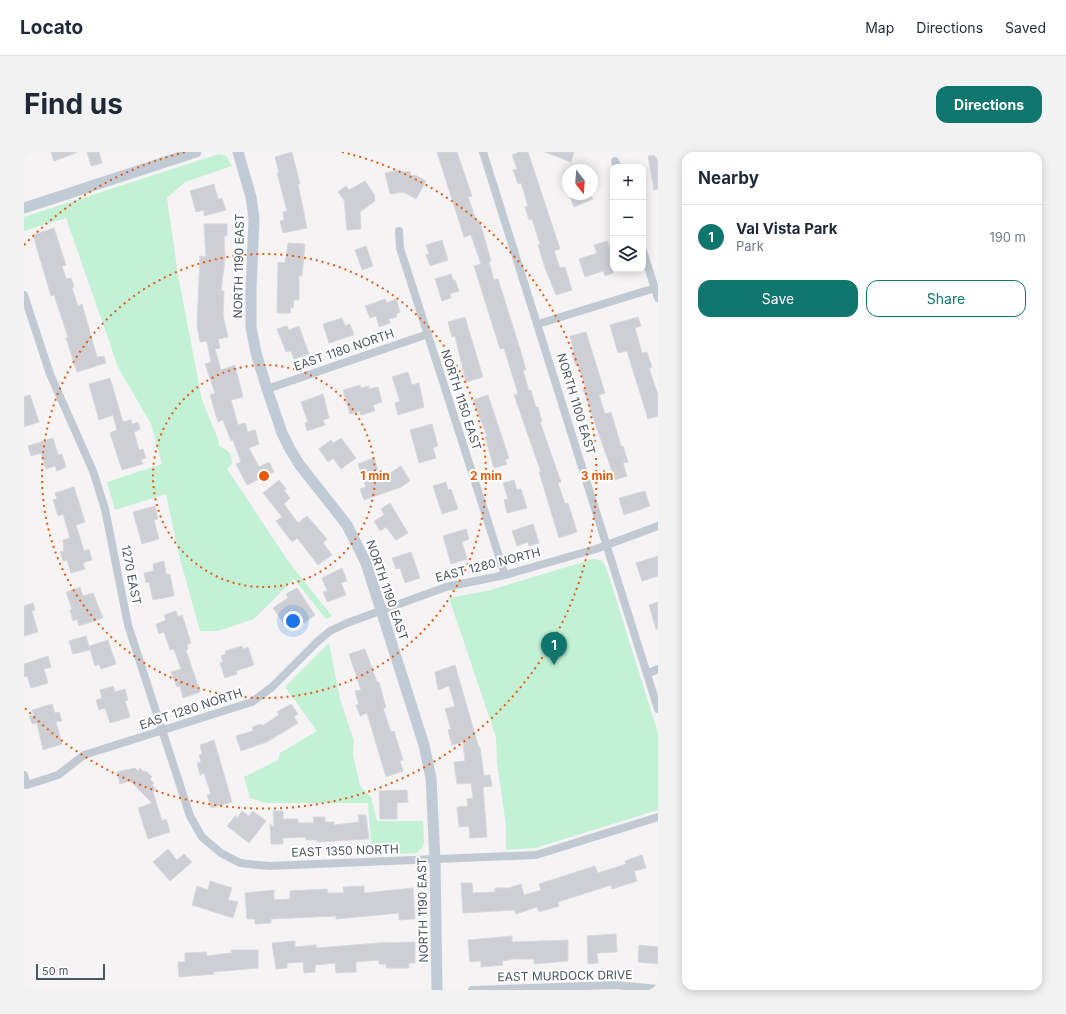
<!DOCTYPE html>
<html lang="en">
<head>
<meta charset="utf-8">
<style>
	:root { --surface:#fff; --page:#f2f2f3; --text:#1f2937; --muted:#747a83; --line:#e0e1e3; --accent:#0f766e }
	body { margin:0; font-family:Inter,sans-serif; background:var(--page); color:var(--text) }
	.controls { position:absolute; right:12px; top:12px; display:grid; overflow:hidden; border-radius:8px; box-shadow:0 2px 10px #0003 }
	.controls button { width:36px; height:36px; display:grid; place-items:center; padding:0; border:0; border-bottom:1px solid var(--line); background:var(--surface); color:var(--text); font:20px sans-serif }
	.compass { position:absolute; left:538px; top:12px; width:36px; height:36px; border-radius:50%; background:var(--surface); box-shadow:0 2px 10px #0003; rotate:163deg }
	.scale { position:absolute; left:12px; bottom:10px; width:69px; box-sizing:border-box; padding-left:4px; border:2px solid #4a5661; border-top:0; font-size:11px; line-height:14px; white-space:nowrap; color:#4a5661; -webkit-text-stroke:3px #fff; paint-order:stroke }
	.you { position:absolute; left:269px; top:469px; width:14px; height:14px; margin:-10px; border:3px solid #fff; border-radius:50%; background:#1a73e8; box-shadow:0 0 0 6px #1a73e833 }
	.badge { display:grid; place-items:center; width:26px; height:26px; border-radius:50%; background:var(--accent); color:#fff; font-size:13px; font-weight:700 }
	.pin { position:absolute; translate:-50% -33px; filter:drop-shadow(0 1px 2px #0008) }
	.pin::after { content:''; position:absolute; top:21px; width:14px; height:12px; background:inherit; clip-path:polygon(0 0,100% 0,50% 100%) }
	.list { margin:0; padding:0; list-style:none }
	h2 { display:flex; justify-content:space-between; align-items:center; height:52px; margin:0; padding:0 16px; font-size:17px }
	h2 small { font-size:13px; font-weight:400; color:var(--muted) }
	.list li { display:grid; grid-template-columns:26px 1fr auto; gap:12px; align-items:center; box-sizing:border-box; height:64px; padding:0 16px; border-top:1px solid var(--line) }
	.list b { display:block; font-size:15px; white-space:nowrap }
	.list p { margin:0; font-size:13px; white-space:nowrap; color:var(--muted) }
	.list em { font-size:13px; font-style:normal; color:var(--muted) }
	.actions { display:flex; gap:8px; padding:12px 16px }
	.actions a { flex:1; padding:9px 0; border:1px solid var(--accent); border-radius:12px; text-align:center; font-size:14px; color:var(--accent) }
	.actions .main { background:var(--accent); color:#fff }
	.icon { flex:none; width:22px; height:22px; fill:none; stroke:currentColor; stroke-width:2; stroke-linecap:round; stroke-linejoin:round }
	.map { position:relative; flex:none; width:634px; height:838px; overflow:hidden; border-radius:12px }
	header { display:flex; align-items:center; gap:24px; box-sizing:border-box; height:56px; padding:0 20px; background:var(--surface); border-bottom:1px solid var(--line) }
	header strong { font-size:19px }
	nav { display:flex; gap:22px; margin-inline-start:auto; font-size:14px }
	.intro { display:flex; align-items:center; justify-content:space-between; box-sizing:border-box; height:96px; padding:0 24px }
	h1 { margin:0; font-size:28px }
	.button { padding:10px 18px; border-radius:12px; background:var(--accent); color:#fff; font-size:14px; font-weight:700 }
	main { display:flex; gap:24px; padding:0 24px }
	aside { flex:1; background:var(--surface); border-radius:12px; box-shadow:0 2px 10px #0003 }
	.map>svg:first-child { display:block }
	.green { fill:#c3f1d5 }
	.building { fill:#cdcfd5; stroke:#d7d9de }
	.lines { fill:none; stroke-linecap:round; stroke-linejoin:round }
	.street { stroke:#c1cad2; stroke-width:8 }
	.secondary { stroke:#c1cbd6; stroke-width:11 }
	.ring { fill:none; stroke:#e8590c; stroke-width:2; stroke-dasharray:2 4 }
	.labels { text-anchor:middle; stroke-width:4; stroke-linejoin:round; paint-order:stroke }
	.street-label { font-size:12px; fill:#4a5661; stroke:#fff }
	.centre { fill:#e8590c; stroke:#fff; stroke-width:2 }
	.ring-label { font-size:12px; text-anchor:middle; font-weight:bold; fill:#e8590c; stroke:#fff; stroke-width:4; stroke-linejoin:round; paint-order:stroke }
</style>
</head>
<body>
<header>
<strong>Locato</strong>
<nav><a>Map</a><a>Directions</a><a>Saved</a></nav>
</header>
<div class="intro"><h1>Find us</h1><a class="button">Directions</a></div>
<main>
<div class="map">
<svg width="634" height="838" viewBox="0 0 634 838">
	<rect width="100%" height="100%" fill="#f5f3f3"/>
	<!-- green -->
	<path class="green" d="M195,2L202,4L208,14L161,30L143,46L154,123L178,248L194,287L195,294C204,298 208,301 208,311L203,317L264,409L308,464L302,467L270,427L230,467L194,479H176L155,403L142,342L91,358L83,330L138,312L127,272L94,215L42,66L0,79V65Z
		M569,407L577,408L582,415L634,581V658L511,696L482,698V674L473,610L472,585L425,446L467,438Z
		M305,491L316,547L330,589L329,602L336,634L347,645L353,669H399L400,690L398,696L392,701L348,703L344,651H242L226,646L220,625L254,608L256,601L293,579L261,535Z"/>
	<!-- building -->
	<path class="building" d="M27,0H52V1L30,9Z
		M63,0H75L78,11L67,14Z
		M268,0L276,32H274L283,76L259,81L256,69L260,68L259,60L263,59L253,21H255L251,5Z
		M413,0H433L448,44L444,45L450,62L453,69L455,68L460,84L467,109L465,110L470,128L474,127L496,197L502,218H499L505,239L507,238L512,256L514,255L518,270H516L537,330L534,331L541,352L544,351L553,380L535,386L515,320H517L490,243L494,242L480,196L476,197L450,114L457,112L447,83L440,85Z
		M495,0H504L536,97L530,99L536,116L541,115L548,138L532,143L521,116L514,93L516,92L508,67L505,68L501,55L504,54L497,31L494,32L489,18L493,17L488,3Z
		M521,0H550L547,10Z
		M634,3V37L630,38L624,4Z
		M375,18L380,20L386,19L387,24L391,23L402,29L392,47L379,40L366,42L361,21Z
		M341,29L350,42L351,49L336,60L337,77L323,78L320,48L314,40L322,34L325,38Z
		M190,32L194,47L198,46L202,58L180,64V58L172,60L166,39Z
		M545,42H566L569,47L550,55Z
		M180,72H203V84H200L201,106L197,139H200L199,164L204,185L194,187L196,196L191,197L197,218L211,213L219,245L207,248L214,273L221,271L224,280L231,278L235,292L225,296L235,315L245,310L250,320L223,333L212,312L217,310L209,288L207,289L199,268L194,270L186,243L191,241L181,212L187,210L183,189L176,190L173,174L176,104L182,105Z
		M30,76L42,113L38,114L42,127L47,126L50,135L48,136L54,154L58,152L73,205L80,204L82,211L53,220L42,186L44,185L30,143L27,144L9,83Z
		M418,88L424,108L406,114L402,103L405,102L402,93Z
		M583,89L586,96L589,95V121L581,124L579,119L561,125L555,107L573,101L570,93Z
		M264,91L281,92L278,124H275V148H270L269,156L267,155L266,161H253L254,110L261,111Z
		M342,94L349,114L338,118L331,98Z
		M427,122L429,128H431L435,139L426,142L427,146L418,149L411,127Z
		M361,147L363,151L372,147L376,160L372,162L373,165L365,167L366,171L355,175L352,164L346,166L341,154Z
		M441,165L459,225L442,230L431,184L428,185L424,170Z
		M614,165L617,174L611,176L618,201L623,200L628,215L625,216L634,243V264L624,267L603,199L594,201L586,173Z
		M318,166L321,174L326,172L330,183L305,191L299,172Z
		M263,174L265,178L275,174L285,202L270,207L267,199L262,200L253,177Z
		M562,180L581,241L575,243L581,262L587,260L597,294H599L604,310L599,311L603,324L591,328L559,237H562L554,213L552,214L548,201L550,200L546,184Z
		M384,220L388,233L395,231L400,255L374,263L371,251L376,249L368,225Z
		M86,226L99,270L107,268L108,272L114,270L116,277L110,280L115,298L119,297L122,306L117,308L119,312L98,318L86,281L93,278L89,263L75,268L65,232Z
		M336,233L337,236L345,234V237L354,235L358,250L349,253L351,259L337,263L335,259L326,262L319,238Z
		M299,242L305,266L299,268L301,273L283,279L281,271L284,270L277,250Z
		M6,243L15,270L0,275V245Z
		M464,243L485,306L481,308L483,312L470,316L461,285L463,284L449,248Z
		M408,272L414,294L409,296L412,306L395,311L386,278Z
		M29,286L34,303L38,302L42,315L33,319L31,314L22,317L17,301L7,304L4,294Z
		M317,286L332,306L317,317L309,306L304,310L295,297L307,288L309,291Z
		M350,306L357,327L377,314L386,329L377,335L340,348L336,337L342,335L334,312Z
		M255,328L262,337L260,338L266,346L260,352L274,371L283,364L303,387L299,391L308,403L294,413L273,386L268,390L252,369L258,365L239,341Z
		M490,328L493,338L497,337L503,356L483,361L480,348L484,347L479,331Z
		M422,330L424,338L427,337L434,357L418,362L409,334Z
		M50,335L61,370L52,373L60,399L65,397L68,408L59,411L61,417L47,421L43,408L39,409L36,400L40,399L39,388L46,386L39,362L34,364L29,348L33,347L31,341Z
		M621,339L626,354L600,363L595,346Z
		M366,351L384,381L372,388L362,375L356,379L350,369L360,363L357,357Z
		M131,354L134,367L130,368L135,387L118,392L109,360Z
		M509,372L515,391L505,394L504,390L493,394L488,379Z
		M442,377L445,387L438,390L443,407L427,412L419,384Z
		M387,400L396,426L381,431L376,416L372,417L368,406Z
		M634,404V424L618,429L612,411Z
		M140,409L142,422H146L150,444L129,448L125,430L122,431L120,421L130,419L129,412Z
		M318,416L323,429L317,431L322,443L303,450L299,440L303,439L298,426Z
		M56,435L59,444L69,441L79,466L55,474L53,467L49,469L46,458L48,457L42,440Z
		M273,436L291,463L280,471L276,465L262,475L249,456L264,446L262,442Z
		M634,450V476L632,477L625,453Z
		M9,451L11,458L8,459L14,480L0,484V454Z
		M152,459L154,465L158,463L161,472L167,491L163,493L164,497L162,498L176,540L159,546L156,534L153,535L147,520L157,517L150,497L146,498L140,480L135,482L132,472L142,468L140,463Z
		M62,484L66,498L49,502L45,489Z
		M84,488L92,512L77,517L75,512L71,514L65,494Z
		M218,494L219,497L224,495L230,513L212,519L213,522L201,526L196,511L199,510L197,504L202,502L201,499Z
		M341,497L353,530H355L362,556H359L367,580L370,579L379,608L376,609L379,619L362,625L343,561L336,564L332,553H335L331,539L337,538L325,502Z
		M24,504L27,515L20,517L24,531L7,536L3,524L0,525V512Z
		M431,513L455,596L456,595L460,624L466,623L468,634L459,635L463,685L446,686L445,674L435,675L433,655L444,654L443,647L449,646L447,631L433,632L430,610L441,609L439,590L428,593L424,578L427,577L421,557L431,554L425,534L414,538L411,520Z
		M89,534L91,540L101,537L104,548L101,549L106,565L86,571L81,556L75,558L72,548L78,546L76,538Z
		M28,552L31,561L35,560L38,569L32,570L38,592L19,598L13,571L8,572L5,564L10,563L8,558Z
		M267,552L274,562L270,565L274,571L243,590L217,599L212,584L229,579L228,575L237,572L238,574L255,563L253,560Z
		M190,588L208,650L187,656L183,643L187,642L180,621L176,623L173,611L177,610L175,603L178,602L176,593Z
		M111,616L114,619L116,616L120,620L122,619L128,625L126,627L130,631L128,633L132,637L129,640L138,669L142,667L146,680L124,687L114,656L128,651L106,629L96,632L93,620Z
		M383,638L384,650L373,651V667H356L355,639Z
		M218,659L225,664L229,659L242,669L225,691L203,674L212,663L213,667Z
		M249,659H259V667H274V671H290L289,665H301V670H310V673L335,670L334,663H342L345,687L293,690V688H282V685L259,686V692H247L246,672L250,675Z
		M144,697L153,708L160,702L168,710L146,729L129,710Z
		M618,703L622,716L610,719L613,729L588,737L587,733L534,750L535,754L515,760L513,755L492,762L491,758L439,761L437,731H448L449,741L471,740V736H485L497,732L500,743L517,738L515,732L571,714L574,721L602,712L601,709Z
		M186,729L208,736L204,748L214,750L209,766L168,753L173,734L184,738Z
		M340,734V741L389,736L391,767L375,768V761L312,767V764L247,767V771L231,772V767H223L221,741L250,738V748L266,747V739L303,737L304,741H320L319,735Z
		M592,782L593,800L573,801L574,811L564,812L563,784Z
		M488,784V790L544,788V809L510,812V807H490L478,809L479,813L457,815V809L446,810L444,788Z
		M271,789V795L292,793V796L355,791L391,790V811H385V816H362V812H355V808L332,810V820L312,821L311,811L291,813V820L280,821L279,810L263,811V816L252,817L248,791Z
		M615,793L634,795V812L614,810Z
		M207,798H234V816L189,820L190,822L155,825L154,810H161V801L182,800L183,804L197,802L208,801Z"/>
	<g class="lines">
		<!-- street -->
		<path class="street" d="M459,0L634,557
			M591,9L593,15
			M375,79L376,96L481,423
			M619,99L634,146
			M0,143L26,222L69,319L81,357L104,473L166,664L178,685L197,701L216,711L245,714L512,703L634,665
			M514,172L631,136
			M243,237L404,182
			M623,522L634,517
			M0,623L3,633L34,623L60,603L228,550L248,535L293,490L306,479L323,471L422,435L481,423L572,397L634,374
			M448,838L591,833L634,837"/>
		<!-- secondary -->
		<path class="secondary" d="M214,0L227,45L230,67L227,138V175L232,201L243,237L258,281L266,297L275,312L323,373L342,411L400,593L407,626L411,708L413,838
			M0,56L172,0"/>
	</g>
	<!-- distance rings -->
	<g class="ring">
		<circle cx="240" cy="324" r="111"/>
		<circle cx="240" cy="324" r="222"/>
		<path d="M0 93A333 333 0 0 1 162 0M318 0A333 333 0 1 1 0 555"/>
	</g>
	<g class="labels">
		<!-- street labels -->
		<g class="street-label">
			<text transform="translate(215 114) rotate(-89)" y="4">NORTH 1190 EAST</text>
			<text transform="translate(320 198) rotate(-19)" y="4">EAST 1180 NORTH</text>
			<text transform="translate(437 248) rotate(72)" y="4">NORTH 1150 EAST</text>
			<text transform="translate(552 252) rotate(73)" y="4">NORTH 1100 EAST</text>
			<text transform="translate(464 413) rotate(-14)" y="4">EAST 1280 NORTH</text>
			<text transform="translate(107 423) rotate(79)" y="4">1270 EAST</text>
			<text transform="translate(363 438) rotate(71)" y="4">NORTH 1190 EAST</text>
			<text transform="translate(167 557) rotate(-18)" y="4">EAST 1280 NORTH</text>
			<text transform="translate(321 699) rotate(-2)" y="4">EAST 1350 NORTH</text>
			<text transform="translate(399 758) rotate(-91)" y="4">NORTH 1190 EAST</text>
			<text transform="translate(541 824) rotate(-1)" y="4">EAST MURDOCK DRIVE</text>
		</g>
	</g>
	<circle cx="240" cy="324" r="6" class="centre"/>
	<g class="ring-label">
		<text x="351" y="328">1 min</text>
		<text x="462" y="328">2 min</text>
		<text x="573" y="328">3 min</text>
	</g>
</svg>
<div class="controls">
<button>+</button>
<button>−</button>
<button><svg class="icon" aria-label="layers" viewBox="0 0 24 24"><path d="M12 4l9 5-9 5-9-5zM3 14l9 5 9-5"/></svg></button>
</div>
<svg class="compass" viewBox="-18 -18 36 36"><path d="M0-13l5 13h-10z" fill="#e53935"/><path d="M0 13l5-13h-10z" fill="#747a83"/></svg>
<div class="scale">50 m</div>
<div class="you"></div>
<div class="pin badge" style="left:530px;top:513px">1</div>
</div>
<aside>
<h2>Nearby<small></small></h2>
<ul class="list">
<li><span class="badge">1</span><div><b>Val Vista Park</b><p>Park</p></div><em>190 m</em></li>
</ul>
<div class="actions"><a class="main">Save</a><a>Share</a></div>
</aside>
</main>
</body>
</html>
